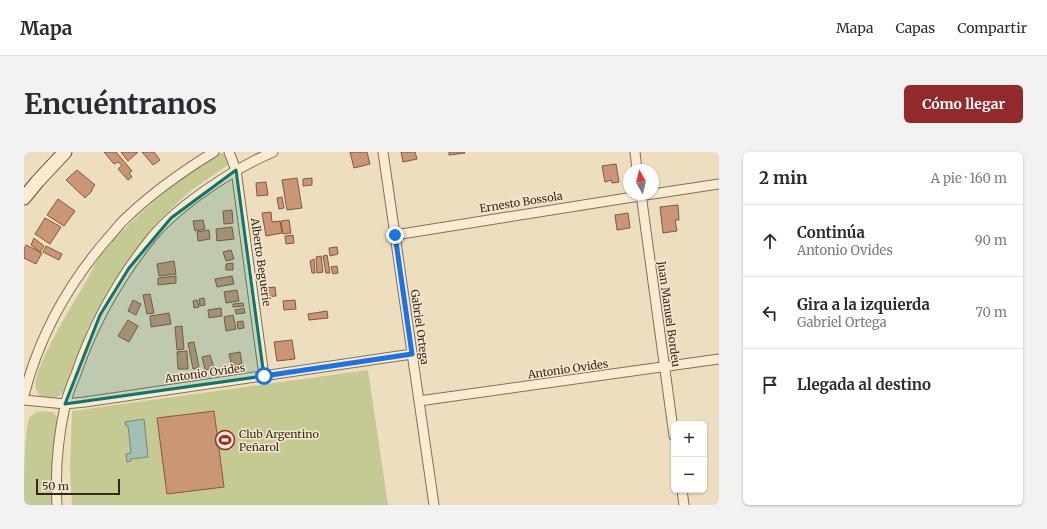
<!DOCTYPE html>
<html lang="es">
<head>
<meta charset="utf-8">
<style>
	:root { --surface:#fff; --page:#f2f2f3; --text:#2b2b33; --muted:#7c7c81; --line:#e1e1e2; --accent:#92292c }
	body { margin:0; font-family:Merriweather,serif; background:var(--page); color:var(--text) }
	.controls { position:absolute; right:12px; bottom:12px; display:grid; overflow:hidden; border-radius:6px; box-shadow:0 1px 3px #0004 }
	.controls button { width:36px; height:36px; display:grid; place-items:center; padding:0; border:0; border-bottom:1px solid var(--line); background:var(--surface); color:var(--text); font:20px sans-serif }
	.compass { position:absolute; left:599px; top:12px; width:36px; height:36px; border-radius:50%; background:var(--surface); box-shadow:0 1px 3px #0004; rotate:352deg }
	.scale { position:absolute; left:12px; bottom:10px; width:84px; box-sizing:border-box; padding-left:4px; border:2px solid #34271c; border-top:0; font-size:11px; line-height:14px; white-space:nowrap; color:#34271c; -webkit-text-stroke:3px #f4e8ce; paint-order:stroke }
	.stop { position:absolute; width:12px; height:12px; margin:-9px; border:3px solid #1a73e8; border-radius:50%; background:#fff }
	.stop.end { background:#1a73e8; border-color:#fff; box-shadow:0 1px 4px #0008 }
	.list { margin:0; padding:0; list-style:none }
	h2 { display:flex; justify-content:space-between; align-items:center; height:52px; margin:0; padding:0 16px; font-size:17px }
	h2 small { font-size:13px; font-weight:400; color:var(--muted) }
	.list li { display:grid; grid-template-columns:26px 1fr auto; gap:12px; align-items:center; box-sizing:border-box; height:72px; padding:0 16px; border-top:1px solid var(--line) }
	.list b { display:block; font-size:15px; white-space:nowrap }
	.list p { margin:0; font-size:13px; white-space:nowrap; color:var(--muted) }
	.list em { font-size:13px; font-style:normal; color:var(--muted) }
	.icon { flex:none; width:22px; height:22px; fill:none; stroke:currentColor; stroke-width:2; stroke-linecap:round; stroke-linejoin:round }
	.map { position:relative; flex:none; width:695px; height:353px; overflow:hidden; border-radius:6px }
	header { display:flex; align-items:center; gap:24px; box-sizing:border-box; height:56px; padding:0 20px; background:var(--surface); border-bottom:1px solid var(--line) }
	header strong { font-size:19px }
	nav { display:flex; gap:22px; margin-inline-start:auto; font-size:14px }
	.intro { display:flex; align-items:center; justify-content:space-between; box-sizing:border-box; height:96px; padding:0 24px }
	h1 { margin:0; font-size:28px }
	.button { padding:10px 18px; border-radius:6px; background:var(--accent); color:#fff; font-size:14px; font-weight:700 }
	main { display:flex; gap:24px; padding:0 24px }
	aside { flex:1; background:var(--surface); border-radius:6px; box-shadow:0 1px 3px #0004 }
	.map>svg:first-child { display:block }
	.green { fill:#c5ca93 }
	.water { fill:#a2beb5; stroke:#6a8b82 }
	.building { fill:#ca9675; stroke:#83583e }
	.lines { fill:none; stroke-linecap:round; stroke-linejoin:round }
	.street-casing { stroke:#846e58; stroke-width:11 }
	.secondary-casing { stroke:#66503b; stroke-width:15 }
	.street { stroke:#f8ebd1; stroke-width:9 }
	.secondary { stroke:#f8ebd1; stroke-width:13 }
	.route { stroke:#1a73e8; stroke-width:5 }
	.marked { fill:#0f766e; fill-opacity:0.2; stroke:#0f766e; stroke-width:3; stroke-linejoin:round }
	.labels { text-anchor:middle; stroke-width:3; stroke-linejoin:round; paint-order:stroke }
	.street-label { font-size:11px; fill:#34271c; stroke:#f4e8ce }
	.poi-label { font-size:11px; fill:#34271c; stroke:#f4e8ce; text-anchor:start }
</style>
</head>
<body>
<header>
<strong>Mapa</strong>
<nav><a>Mapa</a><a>Capas</a><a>Compartir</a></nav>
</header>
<div class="intro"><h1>Encuéntranos</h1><a class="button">Cómo llegar</a></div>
<main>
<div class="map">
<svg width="695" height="353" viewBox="0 0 695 353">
	<rect width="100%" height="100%" fill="#ecdebf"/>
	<!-- green -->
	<path class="green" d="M198,1C203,4 205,8 204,13L168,38L153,51L132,72L107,104L86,135L64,176L41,238C34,249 17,251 12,237C6,220 53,145 63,128C68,118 73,107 80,99C107,68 139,40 173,16C180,11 190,2 198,1Z
		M344,218L364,353H48L46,318L48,259Z
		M18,259L29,260L34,266L29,353H0C0,333 0,283 5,267C7,262 13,260 18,259Z"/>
	<!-- water -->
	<path class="water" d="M120,267L124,305L107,307V309L103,310L102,302L107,301L104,274H102L101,270Z"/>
	<!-- building -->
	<path class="building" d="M80,0H92L108,19L105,21L108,25L104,28L94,17L98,13L94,10L90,12Z
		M97,0H114L104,9Z
		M118,0H130L136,8L129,13Z
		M326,0H343L346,12L330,16Z
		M377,0H391L393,7L379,10Z
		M425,0H440L441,1L425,3Z
		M592,12L595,30L588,31L587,28L581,30L578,14Z
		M53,18L71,33L68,37V39L61,46L42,28Z
		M273,26L278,56L263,58L258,28Z
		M288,26V33L279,34V27Z
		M242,30L244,43L233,44L232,31Z
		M258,45L260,56L255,57L253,46Z
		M34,47L51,59L40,74L23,63Z
		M654,53L655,68H651L653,79L639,81L636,55Z
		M208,58L209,71L200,72L199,59Z
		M247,60L248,70L256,69L258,81L242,84L238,61Z
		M604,61L606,76L593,78L591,63Z
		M21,66L37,75L26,92L11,82Z
		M179,68L181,77L171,79L169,69Z
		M265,68L267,81L259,82L257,69Z
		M208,75L210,87L193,89L192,77Z
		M185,78L186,87L174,89L173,80Z
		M269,83L270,91L262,92L261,84Z
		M10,86L20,94L16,100L7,93Z
		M2,93L18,101L12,112L0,106V97Z
		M22,94L38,102L35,108L19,100Z
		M313,95L314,102L306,104L305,96Z
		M207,98L210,107L202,109L199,100Z
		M303,103L306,121H302L299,104Z
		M297,104L299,120L293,121L292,105Z
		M290,107L291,121H288L286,109Z
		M150,109L152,122L135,124L133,112Z
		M209,111V118H202V112Z
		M313,114L314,121L309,122L307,115Z
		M152,124V131L134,133V126Z
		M208,124L210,132L193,135L191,127Z
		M251,135L252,144L242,145L241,136Z
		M213,138L215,149L202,151L200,140Z
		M126,142L130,161L123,162L119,143Z
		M180,146L181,153L176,154L175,147Z
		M109,148L117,152L112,163L104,159Z
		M173,148L175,155L170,156L169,149Z
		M271,148L272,157L260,158L259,149Z
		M219,151L220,154L209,155V152Z
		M197,156L198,164L185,166L184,158Z
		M220,156L221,161L212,162L211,158Z
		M303,159L304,166L285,168L284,162Z
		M145,161L147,172L127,175L126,164Z
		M209,163L212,177L202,179L200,165Z
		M104,168L114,174L105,190L94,184Z
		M219,169L220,176L214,177L213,170Z
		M158,174L160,197L153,198L151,175Z
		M268,188L271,207L253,209L250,190Z
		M170,190L175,215L169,217L164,191Z
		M163,199L164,217H154L153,200Z
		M216,200L218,212L208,214L205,202Z
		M186,203L190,216L181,218L178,205Z
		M190,259L200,335L143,342L133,266Z"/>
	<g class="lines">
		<defs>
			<path id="street" d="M205,0L212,18L240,224
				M359,0L410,353
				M611,0L613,18
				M617,42L650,284
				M629,42L695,32
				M371,83L628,42
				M0,243C15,185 44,132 84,86C90,80 95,72 102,66C128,41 159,19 190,0
				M0,248L41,252L61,250L388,202
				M395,249L695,207
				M658,338L660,353
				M33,353C31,320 34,286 41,254C43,243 48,232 52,222C69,172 95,126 128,85C156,52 209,17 249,0"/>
			<path id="secondary" d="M0,46L13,30L41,0"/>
		</defs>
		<!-- street casing -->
		<use href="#street" class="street-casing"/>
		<!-- secondary casing -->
		<use href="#secondary" class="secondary-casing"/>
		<!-- street -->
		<use href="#street" class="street"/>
		<!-- secondary -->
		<use href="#secondary" class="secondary"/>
	</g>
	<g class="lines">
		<!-- route -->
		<path class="route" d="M240,224L388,202L371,83"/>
	</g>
	<!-- marked area -->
	<path class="marked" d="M212,18L240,224L41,252L76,163L105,116L147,66Z"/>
	<!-- icons -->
	<defs>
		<symbol id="stadium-ring" viewBox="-11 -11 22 22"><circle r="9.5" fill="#f4e8ce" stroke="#92292c" stroke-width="1.5"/><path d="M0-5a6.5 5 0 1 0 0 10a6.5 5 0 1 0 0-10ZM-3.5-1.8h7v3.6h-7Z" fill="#92292c"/></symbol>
	</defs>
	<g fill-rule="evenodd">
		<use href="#stadium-ring" x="190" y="277" width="22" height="22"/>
	</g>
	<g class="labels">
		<!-- street labels -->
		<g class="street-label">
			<text transform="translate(497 50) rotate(-9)" y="4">Ernesto Bossola</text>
			<text transform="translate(237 110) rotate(82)" y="4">Alberto Beguerie</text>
			<text transform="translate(645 162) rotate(82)" y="4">Juan Manuel Bordeu</text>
			<text transform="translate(396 175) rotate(82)" y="4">Gabriel Ortega</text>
			<text transform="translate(544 217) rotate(-8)" y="4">Antonio Ovides</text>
			<text transform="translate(181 221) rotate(-8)" y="4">Antonio Ovides</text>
		</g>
		<!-- poi labels -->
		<g class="poi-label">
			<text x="215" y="286">Club Argentino<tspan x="215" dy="13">Peñarol</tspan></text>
		</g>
	</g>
</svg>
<div class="controls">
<button>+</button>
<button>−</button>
</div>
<svg class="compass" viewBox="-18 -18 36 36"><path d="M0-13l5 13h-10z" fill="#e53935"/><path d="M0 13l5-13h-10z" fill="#7c7c81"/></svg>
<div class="scale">50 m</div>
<div class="stop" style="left:240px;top:224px"></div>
<div class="stop end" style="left:371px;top:83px"></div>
</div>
<aside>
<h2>2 min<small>A pie · 160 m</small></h2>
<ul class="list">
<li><svg class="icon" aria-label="ahead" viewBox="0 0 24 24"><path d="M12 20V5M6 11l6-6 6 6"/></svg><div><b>Continúa</b><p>Antonio Ovides</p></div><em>90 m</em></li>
<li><svg class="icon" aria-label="left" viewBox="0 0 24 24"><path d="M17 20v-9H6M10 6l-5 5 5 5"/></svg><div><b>Gira a la izquierda</b><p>Gabriel Ortega</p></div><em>70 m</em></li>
<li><svg class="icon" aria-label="arrive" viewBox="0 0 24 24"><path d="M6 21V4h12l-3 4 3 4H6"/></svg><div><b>Llegada al destino</b></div></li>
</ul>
</aside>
</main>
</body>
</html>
